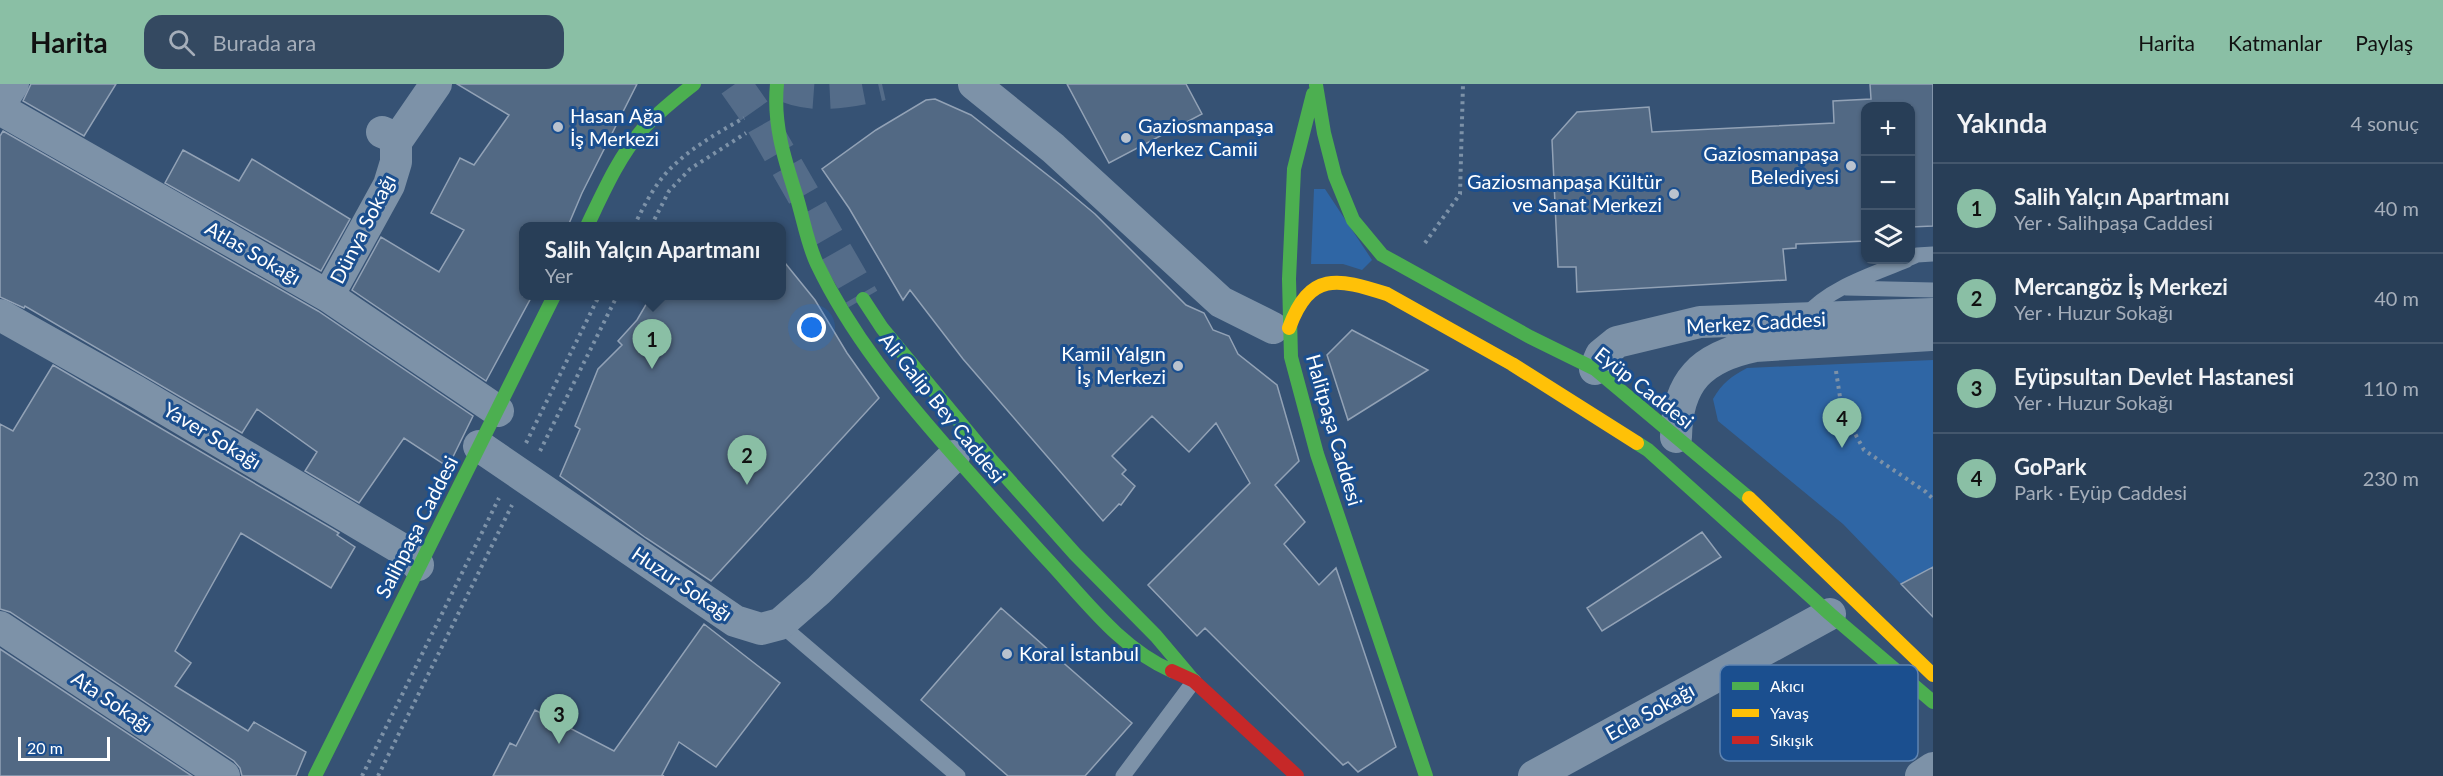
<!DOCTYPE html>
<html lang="tr">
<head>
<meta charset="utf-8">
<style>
	:root { --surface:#283e57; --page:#344961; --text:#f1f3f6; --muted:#a5aeba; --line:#44576d; --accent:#8abfa5 }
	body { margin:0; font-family:Lato,sans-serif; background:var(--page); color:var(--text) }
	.controls { position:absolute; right:18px; top:18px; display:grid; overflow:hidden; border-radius:12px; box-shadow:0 2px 4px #0004 }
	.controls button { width:54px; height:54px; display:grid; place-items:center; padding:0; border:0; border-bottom:2px solid var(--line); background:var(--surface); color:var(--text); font:30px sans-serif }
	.scale { position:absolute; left:18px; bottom:15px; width:92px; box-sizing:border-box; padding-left:6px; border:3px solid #fff; border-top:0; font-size:16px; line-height:21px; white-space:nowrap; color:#fff; -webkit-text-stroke:4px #1b4f8f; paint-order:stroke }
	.you { position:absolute; left:812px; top:244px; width:21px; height:21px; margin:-15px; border:4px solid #fff; border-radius:50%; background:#1a73e8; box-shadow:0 0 0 9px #1a73e833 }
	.badge { display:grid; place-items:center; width:39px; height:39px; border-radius:50%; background:var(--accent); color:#111; font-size:20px; font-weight:700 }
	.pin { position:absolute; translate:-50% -50px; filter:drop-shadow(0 2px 3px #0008) }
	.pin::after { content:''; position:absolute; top:32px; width:21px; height:18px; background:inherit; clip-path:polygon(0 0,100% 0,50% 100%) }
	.popup { position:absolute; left:519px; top:138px; width:267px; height:78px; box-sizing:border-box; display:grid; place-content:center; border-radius:12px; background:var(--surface); filter:drop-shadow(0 2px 4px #0005); font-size:20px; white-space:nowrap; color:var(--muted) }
	.popup b { font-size:22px; color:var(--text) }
	.popup::after { content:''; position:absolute; left:50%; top:100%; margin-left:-12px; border:12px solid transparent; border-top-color:var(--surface) }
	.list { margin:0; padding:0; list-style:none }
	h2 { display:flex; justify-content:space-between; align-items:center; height:78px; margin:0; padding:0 24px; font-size:26px }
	h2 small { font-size:20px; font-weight:400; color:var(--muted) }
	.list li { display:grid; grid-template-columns:39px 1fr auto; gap:18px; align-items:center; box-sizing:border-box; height:90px; padding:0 24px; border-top:2px solid var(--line) }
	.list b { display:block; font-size:22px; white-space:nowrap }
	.list p { margin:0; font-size:20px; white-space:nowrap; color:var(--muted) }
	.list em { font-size:20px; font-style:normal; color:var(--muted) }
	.icon { flex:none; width:33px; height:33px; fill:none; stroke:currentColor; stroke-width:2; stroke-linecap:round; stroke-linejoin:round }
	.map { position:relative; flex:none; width:1933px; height:692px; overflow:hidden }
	header { display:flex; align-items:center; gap:36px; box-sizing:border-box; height:84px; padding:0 30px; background:var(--accent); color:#111 }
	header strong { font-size:28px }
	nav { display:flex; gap:33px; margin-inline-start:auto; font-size:21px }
	.search { width:420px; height:54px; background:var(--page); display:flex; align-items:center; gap:15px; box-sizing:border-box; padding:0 21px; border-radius:18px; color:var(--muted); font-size:22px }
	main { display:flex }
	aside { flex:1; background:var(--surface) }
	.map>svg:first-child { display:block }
	.green { fill:#2f66a5 }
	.building { fill:#526984; stroke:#92a2b6; stroke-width:1.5 }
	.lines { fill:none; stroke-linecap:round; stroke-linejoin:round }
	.primary-tunnel { stroke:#546c89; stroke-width:33; stroke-dasharray:33 16; stroke-linecap:butt }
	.path { stroke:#7d92a8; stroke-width:4; stroke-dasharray:3 4.5; stroke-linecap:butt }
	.lane { stroke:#7d92a8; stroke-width:15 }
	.street { stroke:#7d92a8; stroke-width:32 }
	.fast { stroke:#4caf50; stroke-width:14 }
	.slow { stroke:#ffc107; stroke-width:14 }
	.jam { stroke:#c62828; stroke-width:14 }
	.poi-dot { fill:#b9c2ce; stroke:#1b4f8f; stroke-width:2 }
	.labels { text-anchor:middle; stroke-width:6; stroke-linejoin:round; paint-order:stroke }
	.poi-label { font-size:20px; fill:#fff; stroke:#1b4f8f; text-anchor:start }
	.street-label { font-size:20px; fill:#fff; stroke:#1b4f8f }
	.key { fill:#1b4f8f; stroke:#5f84b1; stroke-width:1.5 }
	.key-label { font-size:16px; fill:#fff }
</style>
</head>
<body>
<header>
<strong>Harita</strong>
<div class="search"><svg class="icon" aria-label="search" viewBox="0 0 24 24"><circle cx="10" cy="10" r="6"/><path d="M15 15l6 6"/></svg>Burada ara</div>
<nav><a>Harita</a><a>Katmanlar</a><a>Paylaş</a></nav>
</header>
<main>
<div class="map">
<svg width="1933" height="692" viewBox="0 0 1933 692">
	<rect width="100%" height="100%" fill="#365274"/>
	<!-- green -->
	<path class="green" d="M1314,105H1325L1372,176L1362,186L1343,180H1311Z
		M1933,276V483L1901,500L1843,440L1718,337L1713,315C1722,299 1732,292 1747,284Z"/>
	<!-- building -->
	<path class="building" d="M31,0H116L84,52L23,17Z
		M457,0H637L582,109L568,142H523V212H532L486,297L352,206L381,153L439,188L464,146L431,129L460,74L474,81L509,31Z
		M1067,0H1186L1202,30L1109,79Z
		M1870,0H1933V142L1911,143V22H1866V157L1796,160V164L1783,165L1786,196L1577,208L1576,183H1558L1552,56L1577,28L1649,23L1652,48L1834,39L1833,17L1871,15Z
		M935,15L971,31L1059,100L1095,130L1186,221L1204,229L1213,246L1229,252L1238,270L1277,301L1299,377L1275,401L1305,438L1284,460L1319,501L1336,484L1396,663L1358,688L1348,678L1343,681L1205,544L1197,552L1148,501L1250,399L1216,339L1189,368L1152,332L1112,372L1126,386L1122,390L1135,402L1121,421L1119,420L1103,437L963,275L910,206L903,216L849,124L822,85L876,46L926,16Z
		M3,47L318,227L473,332L448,383L404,354L359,419L305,387L317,368L257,325L242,349L25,222L24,224L0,213V52Z
		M183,66L239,97L252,75L350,135L321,187L165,99Z
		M781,174L815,216L847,269L879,314L711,497L646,454L560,392L580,345L575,342L598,285L622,261L618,257L637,236L651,212H781Z
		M1352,246L1428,286L1348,336L1327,271Z
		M53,281L339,449L337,451L355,463L331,504L241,449L175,567L191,579L175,602L248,647L254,638L306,668L296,692H242L240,684L234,677L10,528L0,525V340L13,347Z
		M1702,448L1721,473L1602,547L1587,524Z
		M1933,483V533L1901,500Z
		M1001,524L1132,639L1085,692H1008L921,616Z
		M704,540L780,599L716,683L679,658L662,691L664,692H493L510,659L516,662L535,626L614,667Z
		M0,565L192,692H0Z"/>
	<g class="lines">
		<!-- primary-tunnel -->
		<path class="primary-tunnel" d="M735,0L759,34L863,215
			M782,0C812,15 851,7 882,0"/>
		<!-- path -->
		<path class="path" d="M634,142C643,124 653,103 668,87C689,65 717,49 744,34
			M651,142L669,107L690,85L746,49
			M1425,159L1460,110L1463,0
			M1836,287L1842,326L1864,366L1926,408L1933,415
			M526,359L599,212
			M540,367L617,212
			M362,692L499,414
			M378,692L512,421"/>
		<!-- lane -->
		<path class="lane" d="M1910,174L1917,171L1933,170
			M1846,204L1933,206
			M1806,231C1830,203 1874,190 1907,176
			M780,540L958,692
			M1123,692L1194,597"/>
		<!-- street -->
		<path class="street" d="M974,0L1053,64L1221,218L1273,244
			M0,20L13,0
			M0,25L328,212L498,327
			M396,58L436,0
			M328,212L389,101L396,78V58L389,51L382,48
			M0,231L137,308L405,467L418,481
			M1595,285L1601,271L1617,258L1700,238L1933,230
			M1676,353C1677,297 1702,273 1755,262L1931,251
			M479,362L735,537L761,545L780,540L819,506L954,372
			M0,543L224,692
			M1534,692L1830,530
			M1921,692L1933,684"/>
		<!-- fast -->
		<path class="fast" d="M777,0C773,39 784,74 796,111C803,133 807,159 817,180C851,251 900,310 951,368C982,403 1013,438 1045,473C1083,513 1119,564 1172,587
			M1316,1L1324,49L1335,92L1353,136L1382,171L1530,253L1595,285L1749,414
			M1313,10L1294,85L1289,195L1291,273L1317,370L1426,692
			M587,142C603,109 618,74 642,46C657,29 676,14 694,0
			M863,215L882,244L992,377L1075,470L1156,552L1194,597
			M1637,359L1648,366L1830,530L1933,618
			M315,692L554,212"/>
		<!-- slow -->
		<path class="slow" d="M1289,244C1310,187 1337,194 1387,210L1512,280L1637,359
			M1749,414L1933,591"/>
		<!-- jam -->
		<path class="jam" d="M1172,587L1194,597L1297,692"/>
	</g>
	<!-- markers -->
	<g class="poi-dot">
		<circle cx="558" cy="43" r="6"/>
		<circle cx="1126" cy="54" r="6"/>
		<circle cx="1851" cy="82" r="6"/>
		<circle cx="1674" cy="110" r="6"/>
		<circle cx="1178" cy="282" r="6"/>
		<circle cx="1007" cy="570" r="6"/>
	</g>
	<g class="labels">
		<!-- poi labels -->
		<g class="poi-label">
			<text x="570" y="39">Hasan Ağa<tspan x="570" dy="23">İş Merkezi</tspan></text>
			<text x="1138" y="49">Gaziosmanpaşa<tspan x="1138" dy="23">Merkez Camii</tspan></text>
			<text x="1839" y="77" text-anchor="end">Gaziosmanpaşa<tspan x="1839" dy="23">Belediyesi</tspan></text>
			<text x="1662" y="105" text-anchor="end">Gaziosmanpaşa Kültür<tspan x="1662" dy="23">ve Sanat Merkezi</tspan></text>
			<text x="1166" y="277" text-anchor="end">Kamil Yalgın<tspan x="1166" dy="23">İş Merkezi</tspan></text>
			<text x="1019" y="577">Koral İstanbul</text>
		</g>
		<!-- street labels -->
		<g class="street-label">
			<text transform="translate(363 145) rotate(-63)" y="7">Dünya Sokağı</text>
			<text transform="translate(253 169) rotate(30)" y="7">Atlas Sokağı</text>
			<text transform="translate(1756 239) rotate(-3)" y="7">Merkez Caddesi</text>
			<text transform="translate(1644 304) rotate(38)" y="7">Eyüp Caddesi</text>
			<text transform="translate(942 324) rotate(51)" y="7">Ali Galip Bey Caddesi</text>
			<text transform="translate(1334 346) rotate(74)" y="7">Halitpaşa Caddesi</text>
			<text transform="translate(212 352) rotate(31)" y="7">Yaver Sokağı</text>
			<text transform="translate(417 443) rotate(-63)" y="7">Salihpaşa Caddesi</text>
			<text transform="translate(682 500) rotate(34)" y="7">Huzur Sokağı</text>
			<text transform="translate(112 618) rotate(34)" y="7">Ata Sokağı</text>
			<text transform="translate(1650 628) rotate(-29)" y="7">Ecla Sokağı</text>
		</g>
	</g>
	<!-- legend -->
	<rect x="1720" y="581" width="198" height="96" rx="9" class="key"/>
	<rect x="1732" y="598" width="27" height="8" fill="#4caf50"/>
	<rect x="1732" y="625" width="27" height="8" fill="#ffc107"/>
	<rect x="1732" y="652" width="27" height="8" fill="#c62828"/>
	<g class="key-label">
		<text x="1770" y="608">Akıcı</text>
		<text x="1770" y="635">Yavaş</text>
		<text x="1770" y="662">Sıkışık</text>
	</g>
</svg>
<div class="controls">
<button>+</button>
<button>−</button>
<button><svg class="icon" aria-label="layers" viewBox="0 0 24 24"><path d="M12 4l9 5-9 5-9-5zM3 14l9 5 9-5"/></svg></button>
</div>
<div class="scale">20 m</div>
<div class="you"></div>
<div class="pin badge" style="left:652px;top:285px">1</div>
<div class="popup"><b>Salih Yalçın Apartmanı</b>Yer</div>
<div class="pin badge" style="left:747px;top:401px">2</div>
<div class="pin badge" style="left:559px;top:660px">3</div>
<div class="pin badge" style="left:1842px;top:364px">4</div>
</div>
<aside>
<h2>Yakında<small>4 sonuç</small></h2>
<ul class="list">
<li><span class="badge">1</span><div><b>Salih Yalçın Apartmanı</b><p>Yer · Salihpaşa Caddesi</p></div><em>40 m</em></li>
<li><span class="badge">2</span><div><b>Mercangöz İş Merkezi</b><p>Yer · Huzur Sokağı</p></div><em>40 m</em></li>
<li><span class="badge">3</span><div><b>Eyüpsultan Devlet Hastanesi</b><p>Yer · Huzur Sokağı</p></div><em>110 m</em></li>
<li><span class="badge">4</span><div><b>GoPark</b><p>Park · Eyüp Caddesi</p></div><em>230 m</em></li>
</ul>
</aside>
</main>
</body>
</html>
